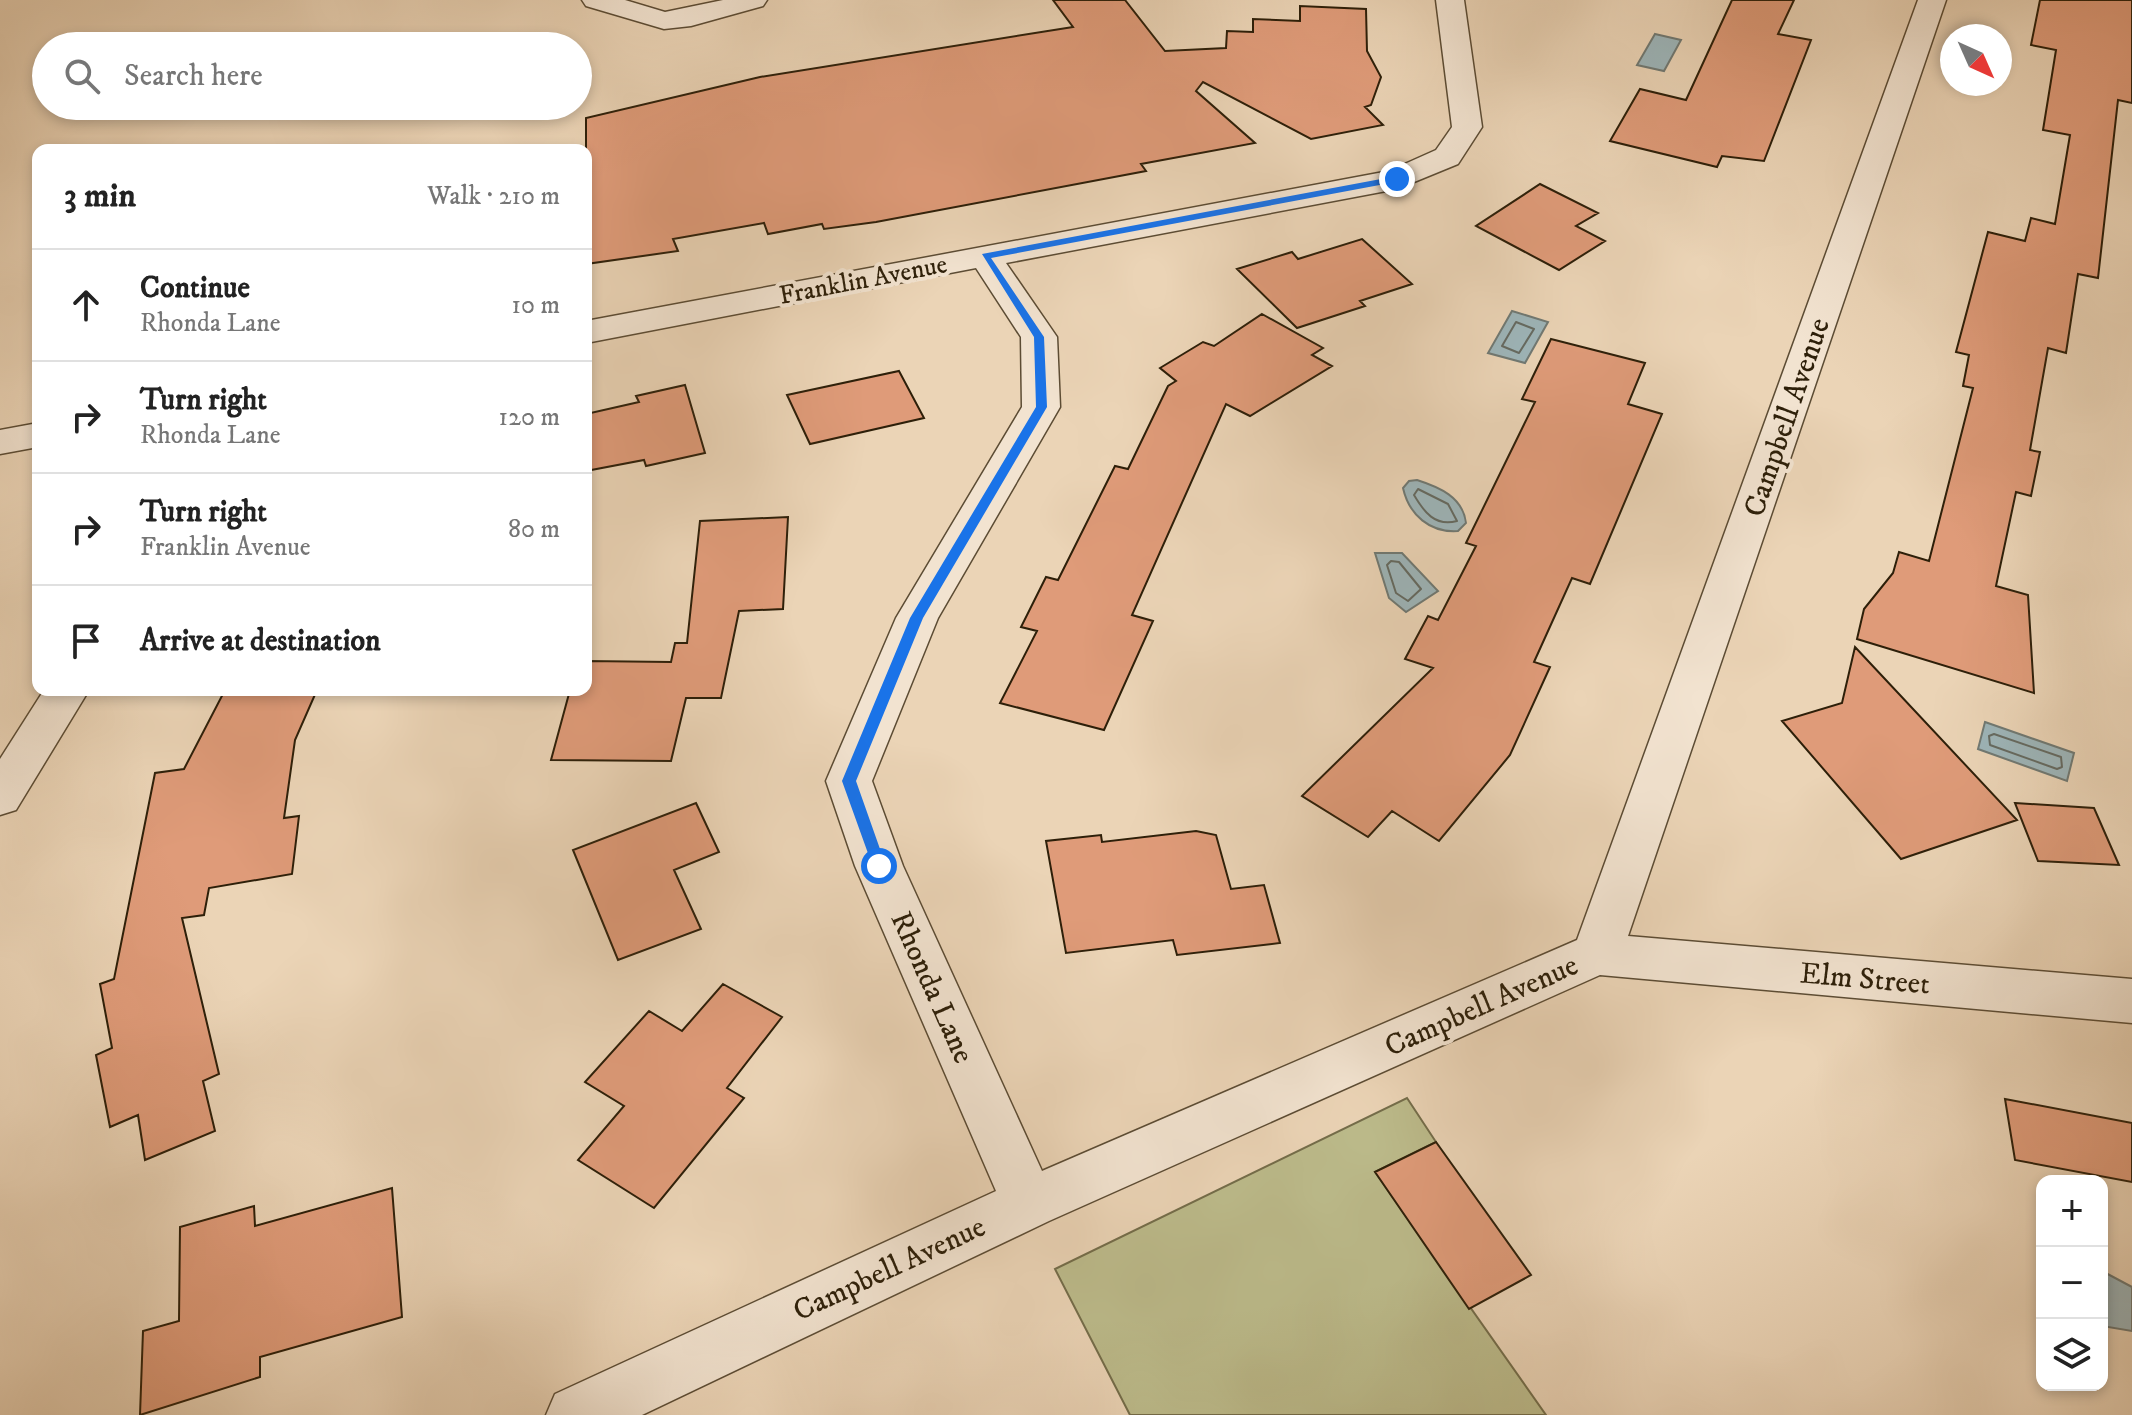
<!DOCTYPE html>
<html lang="en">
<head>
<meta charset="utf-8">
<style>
	:root { --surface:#fff; --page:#f2f2f2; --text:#222; --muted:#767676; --line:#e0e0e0 }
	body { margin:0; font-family:"IM FELL DW Pica",serif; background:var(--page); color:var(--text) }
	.controls { position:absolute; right:24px; bottom:24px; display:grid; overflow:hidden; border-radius:16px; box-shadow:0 4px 12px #0003 }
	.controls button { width:72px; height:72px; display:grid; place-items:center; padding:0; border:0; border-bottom:2px solid var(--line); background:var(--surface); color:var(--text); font:40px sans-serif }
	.compass { position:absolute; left:1940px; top:24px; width:72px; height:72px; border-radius:50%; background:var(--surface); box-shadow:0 4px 12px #0003; rotate:135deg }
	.stop { position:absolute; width:24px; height:24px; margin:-18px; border:6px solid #1a73e8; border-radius:50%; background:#fff }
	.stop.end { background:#1a73e8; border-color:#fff; box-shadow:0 2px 8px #0008 }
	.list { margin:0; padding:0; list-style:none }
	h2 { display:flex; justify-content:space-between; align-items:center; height:104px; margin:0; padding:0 32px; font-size:34px }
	h2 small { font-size:26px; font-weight:400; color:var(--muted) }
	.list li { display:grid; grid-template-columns:52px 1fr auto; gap:24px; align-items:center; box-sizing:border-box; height:112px; padding:0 32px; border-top:2px solid var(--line) }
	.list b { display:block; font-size:30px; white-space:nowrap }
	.list p { margin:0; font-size:26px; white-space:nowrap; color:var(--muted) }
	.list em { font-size:26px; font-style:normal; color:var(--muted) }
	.icon { flex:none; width:44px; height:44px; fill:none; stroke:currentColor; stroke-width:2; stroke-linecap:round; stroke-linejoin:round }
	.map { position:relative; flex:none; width:2132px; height:1415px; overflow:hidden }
	.search { position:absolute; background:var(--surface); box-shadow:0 4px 12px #0003; left:32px; top:32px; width:560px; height:88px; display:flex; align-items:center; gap:20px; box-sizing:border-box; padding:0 28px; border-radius:44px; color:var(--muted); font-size:30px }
	.panel { position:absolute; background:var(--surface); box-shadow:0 4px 12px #0003; left:32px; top:144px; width:560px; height:552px; border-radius:16px }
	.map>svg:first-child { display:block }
	.green { fill:#bcbb8b; stroke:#746d4a; stroke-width:2 }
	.water { fill:#9db5b9; stroke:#707973; stroke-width:2 }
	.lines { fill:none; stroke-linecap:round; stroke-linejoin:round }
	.shore { stroke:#656a61; stroke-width:2 }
	.building { fill:#df9b79; stroke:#2d1f09; stroke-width:2 }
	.minor-casing { stroke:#5c4c34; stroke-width:3 }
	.minor { fill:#f2e3d0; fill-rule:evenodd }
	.route { fill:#1a73e8 }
	.labels { text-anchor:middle; stroke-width:8; stroke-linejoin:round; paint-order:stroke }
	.far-street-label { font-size:26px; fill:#2d1f09; stroke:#f2e3d0 }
	.street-label { font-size:30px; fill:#2d1f09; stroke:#f2e3d0 }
</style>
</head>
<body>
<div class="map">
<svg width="2132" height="1415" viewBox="0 0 2132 1415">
	<rect width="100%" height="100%" fill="#ebd4b6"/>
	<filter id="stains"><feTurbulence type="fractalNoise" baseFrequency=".0025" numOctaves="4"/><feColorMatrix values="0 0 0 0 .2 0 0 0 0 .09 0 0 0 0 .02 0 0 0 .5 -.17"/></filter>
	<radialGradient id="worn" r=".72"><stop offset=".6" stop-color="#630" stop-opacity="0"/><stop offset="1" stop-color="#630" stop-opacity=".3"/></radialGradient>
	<!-- green -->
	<path class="green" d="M1407,1098L1436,1142L1375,1172L1546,1415H1130L1055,1269Z"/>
	<!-- water -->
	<path class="water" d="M1655,34L1681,40L1664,71L1637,65Z
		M1512,311L1548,322L1525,363L1488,353Z
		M1417,480C1439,487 1463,497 1466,523L1458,531C1430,533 1409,515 1403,488L1409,481Z
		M1375,553H1402L1438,591L1406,612L1389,598Z
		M1985,722L2074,753L2067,781L1978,749Z
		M2102,1271L2132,1287V1331L2102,1326Z"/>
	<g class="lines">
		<!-- shore -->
		<path class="shore" d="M1516,322L1534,329L1519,353L1502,346Z
			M1418,489L1448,504L1457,521C1435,527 1424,512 1414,495Z
			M1391,561L1399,562L1421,589L1408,601L1396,593L1387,565Z
			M1994,734L2061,757L2062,767L2057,769L1990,745L1989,736Z"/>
	</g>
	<!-- building -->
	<path class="building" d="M1053,0H1125L1165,51L1226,48L1227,31L1253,32V19L1300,21V6L1366,9L1367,51L1381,77L1371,105L1365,107L1383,125L1311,139L1203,82L1196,91L1255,143L1141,164L1146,171L876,222L824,229L822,224L768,234L764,223L673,239L678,251L586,264V118L760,77L1073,27Z
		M1732,0H1794L1778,34L1811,40L1764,161L1722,156L1717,167L1610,141L1640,89L1686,100Z
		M2040,0H2132V103L2118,100L2098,278L2078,274L2066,353L2048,348L2030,450L2040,452L2031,496L2016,492L1996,586L2028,595L2034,693L1857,639L1864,609L1893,573L1899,552L1929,561L1973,388L1963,386L1969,355L1956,352L1988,232L2025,241L2031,218L2055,224L2070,135L2043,130L2056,50L2031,45Z
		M1540,184L1598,213L1576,226L1605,241L1559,270L1476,226Z
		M1362,239L1412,284L1360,301L1365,306L1297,328L1237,269L1292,252L1298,259Z
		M1262,314L1323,348L1312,355L1332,366L1250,416L1226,404L1132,615L1153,621L1104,730L1000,703L1037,631L1021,627L1046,577L1058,580L1115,466L1128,469L1168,386L1176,381L1160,368L1203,342L1214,346Z
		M1551,339L1645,363L1628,404L1662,414L1590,584L1572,578L1534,662L1550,667L1510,755L1439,841L1392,811L1368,837L1302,796L1433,668L1405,659L1428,616L1438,620L1476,546L1466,543L1535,402L1522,399Z
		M899,371L924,418L810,444L787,395Z
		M685,385L705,453L646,466L644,460L586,471V414L639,402L636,396Z
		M788,517L783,609L739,611L721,698H686L671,761L551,760L570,690H586V661L671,662L675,643H687L700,521Z
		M1855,647L2017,820L1901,859L1782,721L1842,703Z
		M225,690H317L295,740L284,818L299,816L292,874L209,888L204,915L182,918L219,1074L203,1081L215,1131L145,1160L138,1115L110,1127L96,1055L112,1048L100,984L114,979L155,773L184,769Z
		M696,803L719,852L674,870L701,929L618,960L573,850Z
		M2015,803L2094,808L2119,865L2038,861Z
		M1196,831L1216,835L1231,889L1264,885L1280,943L1177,955L1173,940L1066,953L1046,841L1101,835L1102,842Z
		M723,984L782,1017L727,1088L744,1098L654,1208L578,1160L624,1106L585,1082L649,1011L682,1031Z
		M2005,1099L2132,1123V1182L2015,1160Z
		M1436,1142L1531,1275L1469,1309L1375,1172Z
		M392,1188L402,1317L260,1357V1377L140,1415L143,1331L179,1321L180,1227L254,1206L255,1226Z"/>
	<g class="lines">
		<defs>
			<path id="minor" d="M582,0H625L665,12L723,0H767L763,6L691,26L664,29L586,6Z
				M1436,0H1464L1482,127L1458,164L1397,189L1006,263L1057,337L1060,407L938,618L872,781L903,866L1042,1171L1577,940L1918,0H1946L1628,936L2132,979V1023L1600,975L1049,1221L642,1415H546L555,1394L996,1191L855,866L826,781L896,618L1022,407L1021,337L976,268L586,343V321L1389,171L1436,150L1452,127Z
				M38,423V447L0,454V430Z
				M44,690H89L16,810L0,815V759Z"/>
		</defs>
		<!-- minor casing -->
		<use href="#minor" class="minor-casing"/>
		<!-- minor -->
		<use href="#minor" class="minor"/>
	</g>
	<!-- route -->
	<path class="route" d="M1397,176L1401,181L991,258L1044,337L1047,407L923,618L856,781L886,866L879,872L874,870L842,781L910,618L1036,407L1034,337L982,254Z"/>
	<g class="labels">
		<!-- far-street labels -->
		<g class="far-street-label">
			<text transform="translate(863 279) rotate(-11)" y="9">Franklin Avenue</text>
		</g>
		<!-- street labels -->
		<g class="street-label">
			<text transform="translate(1786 417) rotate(-71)" y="10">Campbell Avenue</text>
			<text transform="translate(1865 978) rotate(5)" y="10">Elm Street</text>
			<text transform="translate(933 987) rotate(66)" y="10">Rhonda Lane</text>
			<text transform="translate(1481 1005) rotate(-24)" y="10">Campbell Avenue</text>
			<text transform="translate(889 1268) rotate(-25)" y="10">Campbell Avenue</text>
		</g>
	</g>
	<rect width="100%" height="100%" filter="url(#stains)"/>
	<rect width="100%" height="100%" fill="url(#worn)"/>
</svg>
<div class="controls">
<button>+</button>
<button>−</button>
<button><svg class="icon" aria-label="layers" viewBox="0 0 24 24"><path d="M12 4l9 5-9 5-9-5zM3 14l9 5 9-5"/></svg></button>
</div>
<svg class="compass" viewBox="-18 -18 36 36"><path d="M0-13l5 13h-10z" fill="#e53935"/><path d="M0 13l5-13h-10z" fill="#767676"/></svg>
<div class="stop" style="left:879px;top:866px"></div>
<div class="stop end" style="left:1397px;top:179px"></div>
<div class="search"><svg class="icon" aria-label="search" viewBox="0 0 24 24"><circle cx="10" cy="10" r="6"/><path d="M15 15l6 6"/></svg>Search here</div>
<section class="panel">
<h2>3 min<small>Walk · 210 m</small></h2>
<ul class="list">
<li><svg class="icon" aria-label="ahead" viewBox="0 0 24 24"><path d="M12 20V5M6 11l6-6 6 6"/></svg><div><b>Continue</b><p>Rhonda Lane</p></div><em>10 m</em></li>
<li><svg class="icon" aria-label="right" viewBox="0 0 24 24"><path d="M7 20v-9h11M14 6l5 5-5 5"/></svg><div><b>Turn right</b><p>Rhonda Lane</p></div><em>120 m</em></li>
<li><svg class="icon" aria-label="right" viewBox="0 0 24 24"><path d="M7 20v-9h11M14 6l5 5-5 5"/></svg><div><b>Turn right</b><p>Franklin Avenue</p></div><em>80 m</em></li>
<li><svg class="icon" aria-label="arrive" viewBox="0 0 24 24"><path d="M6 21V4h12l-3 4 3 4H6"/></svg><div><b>Arrive at destination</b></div></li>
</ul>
</section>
</div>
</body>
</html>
